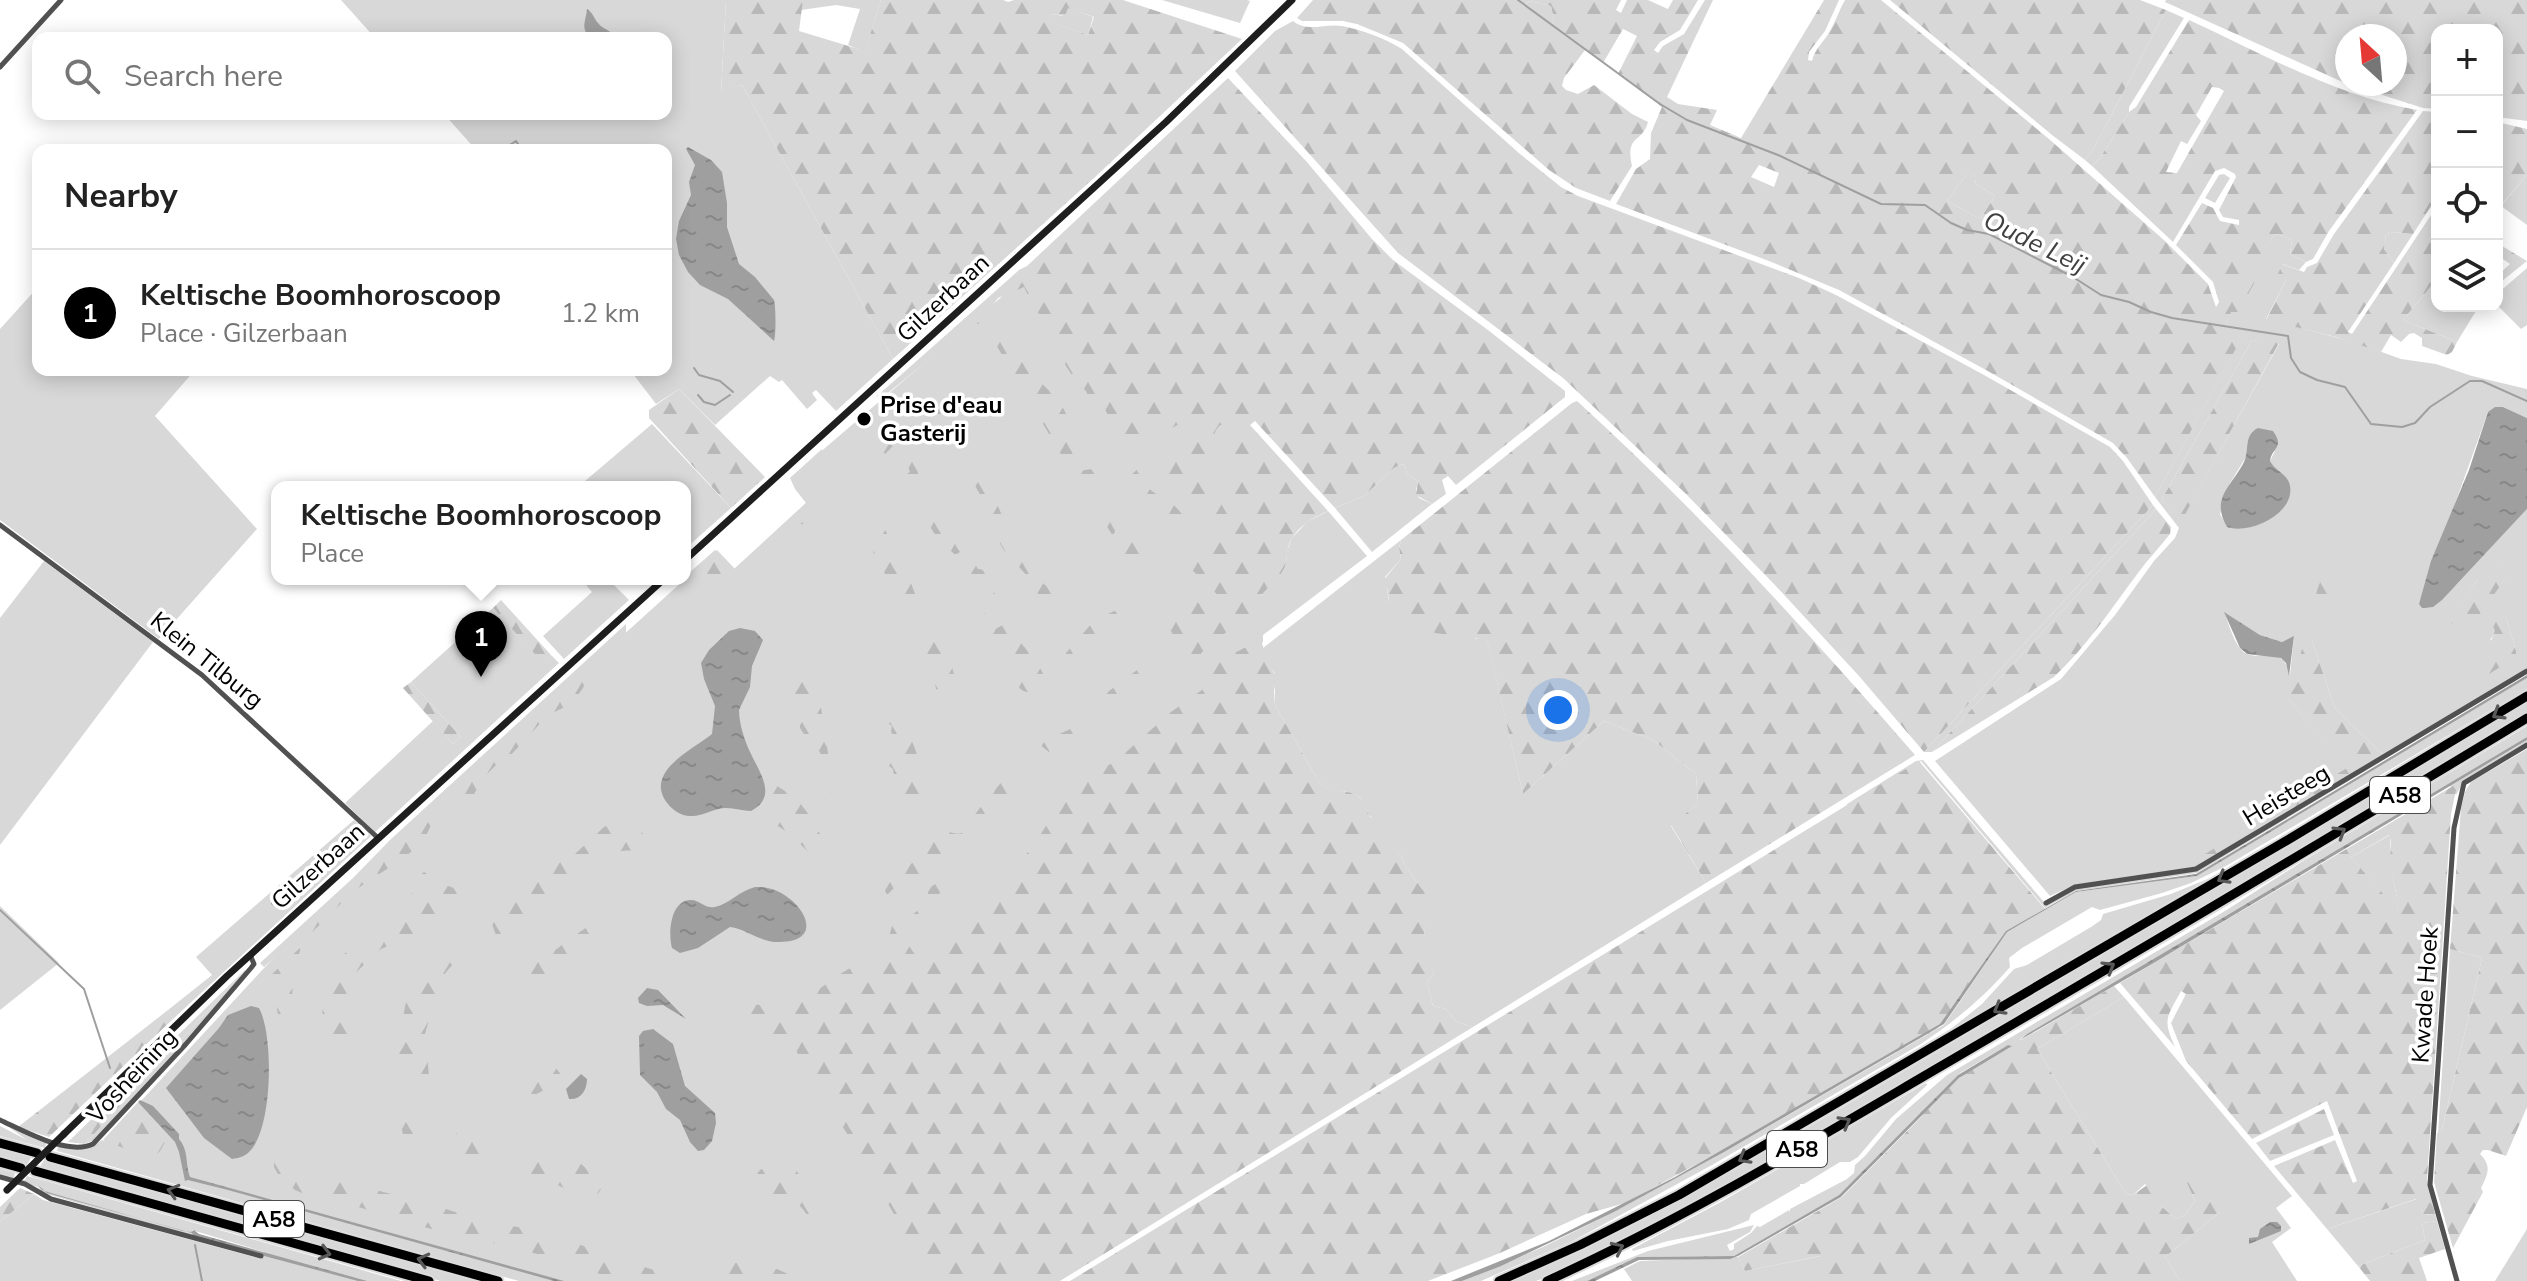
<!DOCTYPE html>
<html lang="en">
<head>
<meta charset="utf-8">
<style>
	:root { --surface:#fff; --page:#f2f2f2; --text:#222; --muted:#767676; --line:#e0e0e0; --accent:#000 }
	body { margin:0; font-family:"Nunito Sans",sans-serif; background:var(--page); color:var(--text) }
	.controls { position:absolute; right:24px; top:24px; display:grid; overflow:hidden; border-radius:16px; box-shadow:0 4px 20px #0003 }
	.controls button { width:72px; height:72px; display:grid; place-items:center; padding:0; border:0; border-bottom:2px solid var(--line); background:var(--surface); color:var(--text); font:40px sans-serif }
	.compass { position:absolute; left:2335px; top:24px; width:72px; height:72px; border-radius:50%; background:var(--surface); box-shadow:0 4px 20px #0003; rotate:334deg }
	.you { position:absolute; left:1558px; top:710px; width:28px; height:28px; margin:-20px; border:6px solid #fff; border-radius:50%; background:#1a73e8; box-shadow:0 0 0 12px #1a73e833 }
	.badge { display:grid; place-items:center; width:52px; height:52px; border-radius:50%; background:var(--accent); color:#fff; font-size:26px; font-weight:700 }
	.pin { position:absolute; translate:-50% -66px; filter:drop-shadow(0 2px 4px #0008) }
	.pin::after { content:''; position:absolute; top:42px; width:28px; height:24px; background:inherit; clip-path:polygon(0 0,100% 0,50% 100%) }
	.popup { position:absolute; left:271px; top:481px; width:420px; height:104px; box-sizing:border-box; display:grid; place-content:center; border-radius:16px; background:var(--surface); filter:drop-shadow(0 2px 6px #0005); font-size:26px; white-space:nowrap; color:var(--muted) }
	.popup b { font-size:30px; color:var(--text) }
	.popup::after { content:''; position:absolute; left:50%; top:100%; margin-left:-16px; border:16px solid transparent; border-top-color:var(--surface) }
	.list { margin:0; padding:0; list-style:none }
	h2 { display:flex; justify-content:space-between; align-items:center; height:104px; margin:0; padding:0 32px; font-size:34px }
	h2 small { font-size:26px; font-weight:400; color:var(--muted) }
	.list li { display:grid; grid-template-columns:52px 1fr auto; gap:24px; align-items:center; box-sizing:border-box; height:128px; padding:0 32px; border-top:2px solid var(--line) }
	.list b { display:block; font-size:30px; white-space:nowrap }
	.list p { margin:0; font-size:26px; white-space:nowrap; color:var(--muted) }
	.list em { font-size:26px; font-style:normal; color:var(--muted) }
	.icon { flex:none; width:44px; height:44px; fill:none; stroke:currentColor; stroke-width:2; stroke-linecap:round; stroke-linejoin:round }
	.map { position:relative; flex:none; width:2527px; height:1281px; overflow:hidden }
	.search { position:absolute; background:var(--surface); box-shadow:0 4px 20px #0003; left:32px; top:32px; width:640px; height:88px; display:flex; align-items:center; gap:20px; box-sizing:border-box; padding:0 28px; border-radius:16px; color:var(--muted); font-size:30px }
	.panel { position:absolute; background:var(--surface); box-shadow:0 4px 20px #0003; left:32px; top:144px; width:640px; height:232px; border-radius:16px }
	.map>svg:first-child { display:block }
	.green { fill:#d8d8d8; fill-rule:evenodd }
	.forest { fill:url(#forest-firs); fill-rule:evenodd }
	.water { fill:url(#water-ripples) }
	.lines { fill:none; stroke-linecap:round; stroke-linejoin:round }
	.stream { stroke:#9f9f9f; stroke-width:2 }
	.highway-casing { stroke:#dbdbdb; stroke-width:13 }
	.street { stroke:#515151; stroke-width:5 }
	.secondary { stroke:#1e1e1e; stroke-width:7 }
	.highway { stroke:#000; stroke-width:9 }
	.secondary-bridge { stroke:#1e1e1e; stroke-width:7 }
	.oneway { stroke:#595959 }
	.poi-dot { fill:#000; stroke:#fff; stroke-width:3 }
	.labels { text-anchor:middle; stroke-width:7; stroke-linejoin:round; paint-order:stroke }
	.shield { fill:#fff; stroke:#4c4c4c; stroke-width:2 }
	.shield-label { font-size:22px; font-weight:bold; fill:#000 }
	.street-label { font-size:24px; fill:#000; stroke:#fff }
	.poi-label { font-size:24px; font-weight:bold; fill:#000; stroke:#fff; text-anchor:start }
	.water-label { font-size:26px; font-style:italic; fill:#404040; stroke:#fff }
</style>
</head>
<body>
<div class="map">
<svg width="2527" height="1281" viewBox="0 0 2527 1281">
	<defs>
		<pattern id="forest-firs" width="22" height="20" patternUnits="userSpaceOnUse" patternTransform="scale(2)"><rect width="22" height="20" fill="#d8d8d8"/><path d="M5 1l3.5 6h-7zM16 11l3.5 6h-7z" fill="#b8b8b8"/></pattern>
		<pattern id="water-ripples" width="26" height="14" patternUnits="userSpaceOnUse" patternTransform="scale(2)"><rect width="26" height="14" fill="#9f9f9f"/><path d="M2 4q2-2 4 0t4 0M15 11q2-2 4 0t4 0" fill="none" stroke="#878787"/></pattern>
	</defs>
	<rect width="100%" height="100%" fill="#fff"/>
	<!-- green -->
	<path class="green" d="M341,0H726L721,92L742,85L893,359L836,411L816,390L812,393L817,400L807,409L782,380L779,382L770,376L715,425L679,389L656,404L630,370H666V150H476L444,114H666V38H375Z
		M803,0H881L865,52L848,45L860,9L836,5L801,10Z
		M1162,0H1247L1250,1L1240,23Z
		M1530,1L1551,6L1554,20L1551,25L1524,5Z
		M1067,7L1093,17L1088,35L1049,22L1052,14L1063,16Z
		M2166,10L2184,18L2129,107V112L2100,158L2092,166L2085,160L2093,150Z
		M1974,172L1976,184L1995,196L1980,219L1947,201L1965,176Z
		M2527,175V225L2501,206Z
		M2394,232L2413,234L2394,263L2384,249L2386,234Z
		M2277,234L2292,240L2290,254L2306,262L2299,270L2283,264L2286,280L2266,319L2354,342L2401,359L2436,364L2472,376L2527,389V418L2503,407L2488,412L2419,604L2456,585L2527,509V669L2383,755L2335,708L2312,641L2289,700L2348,768L2206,854L2203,862L2194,868L2072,886L2050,896L1935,761L2061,679L2115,615L2154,561L2175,538L2179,528L2155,497L2245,331L2226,326L2231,311L2273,236ZM2252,340L2279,344L2181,521L2162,499ZM2275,451L2270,461L2273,467L2284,476L2227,527L2220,514L2230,483L2246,457ZM2499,566L2505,579L2486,604L2447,623L2477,580ZM2225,613L2260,635L2282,642L2294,637L2290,675C2288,671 2287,666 2285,663C2278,650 2257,659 2247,654C2236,650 2228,623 2225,613ZM2506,617L2516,651L2490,640Z
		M2527,268V325L2521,329L2497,305V294Z
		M2437,279V306H2479L2457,342L2403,320Z
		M1019,282L1137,404L1230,417L1261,596L1286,562L1287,551L1292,538L1307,522L1328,511L1367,556L1263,635V642L1120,776L937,1281H519L57,1151L58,1147L46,1144L45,1148L0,1136V1126L27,1140L0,1121C28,1133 75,1163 102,1140L104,1141L302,927L717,550L735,569L806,503L795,489L790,478Z
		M38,287V370H195L155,416L257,529L159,639L0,520V329Z
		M652,424L731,508L685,549V487H578Z
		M1402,464L1405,466L1407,474L1418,481L1416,490L1419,498L1432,504L1372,552L1335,508L1364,496L1394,468Z
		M2153,505L2156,509L1932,752H1924Z
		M1401,540L1399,548L1401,559L1385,577L1389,601L1476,639H1487L1523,794L1604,721L1653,740L1696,774L1698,804L1671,826L1706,883L1473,1027L1457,1022L1446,1009L1433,1006L1427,982L1434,973L1426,947L1424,932L1426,922L1422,889L1404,864L1401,856L1387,842C1386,822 1384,828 1371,817C1363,811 1366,800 1356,795C1344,789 1331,793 1319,782L1275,705V673L1266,663L1263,648Z
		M44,561L153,642L0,845V618Z
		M581,579H608L629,600L564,659L543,636L592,592Z
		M493,608L543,662L551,655L559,663L375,832L345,803L433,721L453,744L461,737L411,682Z
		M2527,673L2197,873L2076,891L2045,908L1921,761L1847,806V804L1916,761L1923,760L2044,902L2077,888L2196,871Z
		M2527,678V689L2226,866L2191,883L2162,893L2100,910L2092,907L2022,948L2009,958L2010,967C1983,998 1955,1021 1921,1044L1712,1165L1573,1241L1481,1281H1462L1543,1247L1612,1213L1726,1151L1944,1025L2007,932L2076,892L2197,876Z
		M2527,702V714C2345,822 2164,931 1981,1038C1838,1121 1696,1205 1546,1277L1536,1281H1512C1667,1213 1812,1125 1959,1039C2149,927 2338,815 2527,702Z
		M2527,726V737L2027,1034L2020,1039L2022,1041L2012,1046L2008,1045L1960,1073L1839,1195L1734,1256L1637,1257L1587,1281H1572L1648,1251L1754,1225L1750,1232L1727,1245L1730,1251L1734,1249V1244L1751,1233L1757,1226L1760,1227L1789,1210L1790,1212V1209L1847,1179L1854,1173L1855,1165L1865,1156L1896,1119L1947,1075L2225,911L2303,861Z
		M2527,740V744L2464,781L2456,795L2450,786Z
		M354,820L371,836L173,1019L168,1010L212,975L196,957Z
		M2390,835L2392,874L2398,903L2397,911L2351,857Z
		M2210,878L1946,1033L1982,1004L2014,969L2027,965L2091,927L2101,920L2103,914L2171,894Z
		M0,906L59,963L0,1010Z
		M2450,949L2482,958L2442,1130L2438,1133Z
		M245,970L246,973L163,1068L96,1139L85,1144Z
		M2124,997L2292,1196L2276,1208L2291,1228L2272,1242L2297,1281H2180L2165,1257L2220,1212L2187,1183L2195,1201L2185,1215L2176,1219L2161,1206V1202L2145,1184L2133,1195L2126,1194L2037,1049Z
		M1926,1083L1927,1085L1891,1118L1858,1157L1850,1162H1840L1804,1184H1800V1186L1751,1214L1749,1220L1728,1229L1668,1241L1633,1251L1632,1249L1719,1203Z
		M0,1147L32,1156L27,1165L0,1158Z
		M45,1159L479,1281H441L39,1168Z
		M0,1169L15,1173L14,1177L25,1180L27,1176L46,1181L401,1281H0V1222L34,1194L43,1200L262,1259L264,1252L192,1230V1236L50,1195L42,1192L38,1187L0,1175Z
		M2417,1199L2423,1215L2435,1214L2437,1221L2422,1223L2425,1240L2358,1266L2327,1229Z
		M2527,1229V1281H2495Z
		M1821,1256L1808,1281H1632L1624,1269L1640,1261L1738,1257L1745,1271Z"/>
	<!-- forest -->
	<path class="forest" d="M726,0H803L799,31L865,51L881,0H1003L1008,2L1014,0H1123L1242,39L1094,178L893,359L742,85L721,93ZM1068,8L1094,17L1088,35L1050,22L1052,14L1065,16Z
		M1313,0H1621L1616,10L1621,13L1627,0H1648L1668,9L1673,0H1698L1680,30L1660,42L1654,50L1658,53L1663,46L1684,34L1705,0H1713L1667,97L1678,104L1717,110L1710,125L1741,138L1824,0H1839L1825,31L1809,52L1808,60L1812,61C1815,48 1824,42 1830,31C1836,21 1839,10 1845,0H1881L2049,139L2165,241L2208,284L2216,307L2219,302L2213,282L2176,245L2202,203L2213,208L2220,221L2239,225V220L2223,217L2219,210L2236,177L2235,174L2224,168L2215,171L2173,242L2092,166L2100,158L2129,112L2136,107L2189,20C2263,54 2336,96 2417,110L2329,231L2313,259L2306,262L2290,254L2292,240L2277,234L2273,236L2265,251L2269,257L2238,312H2231L2226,326L2246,330L2155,497L2127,458L2113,443L1986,370L1839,290L1769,261L1616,204L1636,169L1650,159L1651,133L1662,107L1618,74L1637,36L1623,29L1603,63L1585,50L1564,78L1562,86L1566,90L1578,94L1594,85L1632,114L1648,122C1642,144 1625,134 1632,166L1610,201L1576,188L1549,170L1403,43L1357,24L1343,21H1302L1297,18ZM1530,1L1551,6L1554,20L1551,25L1524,5ZM2212,87L2219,88L2224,91L2177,173L2166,172L2181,141L2187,144L2201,121L2196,115ZM1759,165L1779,173L1774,187L1751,177ZM1974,173L1976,184L1995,196L1980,219L1947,201L1965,176Z
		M1890,0H2140L2166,10L2093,150L2085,160L2052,135Z
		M2166,0H2527V121L2497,117V30H2437V109L2423,108L2348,84H2395V36H2347V84L2165,2Z
		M1293,21C1308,33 1325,23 1342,26C1363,30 1384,38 1402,49L1520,154L1561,187L1578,196L1799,278L1836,295L1984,375L2110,447L2123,461L2153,505L1924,752L1859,676L1774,584L1685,493L1563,378L1398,253L1235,71L1275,31Z
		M1228,78L1306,161L1372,239L1393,260L1488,330L1565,391V397L1456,485L1448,476L1442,480L1446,494L1432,504L1416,495L1418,481L1407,474L1405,466L1402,464L1394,468L1364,496L1335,508L1255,421L1250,425L1328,511C1312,518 1293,529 1288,548C1286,556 1287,565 1282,572C1271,587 1252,598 1253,620C1253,628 1260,636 1262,643C1266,657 1267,665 1277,676L1274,691L1275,705L1319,782C1332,794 1352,788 1361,799C1365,803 1367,811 1370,817L1381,821L1387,829L1388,842L1401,856L1404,864L1422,889L1429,891L1433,898L1424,932L1434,973L1427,982L1433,1006L1446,1009L1457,1022L1473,1027L1060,1281H924V1266L850,1138L805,1070L795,1048L789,1040L771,1035L764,1022L760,1024L747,1010L750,1003C811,1019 826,968 874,960L887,943L892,926L906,920L927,903L934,905C931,918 916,923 908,934L909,946L918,959L949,944L978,909L987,906L998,887L1034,845L1049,821L1052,809L1092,774L1116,761L1171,712L1202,690V670L1246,647L1250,632L1247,620L1244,619L1224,634L1217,636L1195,660L1188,656L1184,646L1172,633L1154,597L1155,591C1160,592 1163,595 1168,597C1174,599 1182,595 1188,597C1203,602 1207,616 1225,602L1188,566L1187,562L1200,545L1211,541L1222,529L1213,519L1223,502L1228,499L1230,480L1227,461L1230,429L1228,425H1220C1205,441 1211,476 1215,495L1204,517L1158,482L1148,470L1142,475C1146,491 1156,493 1168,501C1186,512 1197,537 1185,555C1180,544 1173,538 1166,529C1161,520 1159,507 1150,500C1141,493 1133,491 1127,479L1143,464L1175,447L1209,423L1204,418L1187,425L1181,423L1128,453L1115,447L1113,426L1105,409L1091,402L1086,391L1077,383L1066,366L1050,337V327L1034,308L1024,287L998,298L988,311C993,336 1007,359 1034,359L1039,381L1058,399L1075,430L1070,442L1073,455L1067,456L1061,454L983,323L976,324L965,330L888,393L876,397L1019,270L1027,266Z
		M2423,111L2437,112V197L2413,234L2394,232L2386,234L2384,249L2394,263L2348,332L2352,334L2437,206V279L2403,320L2457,342L2452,352L2447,355L2422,346V338L2414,333L2409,334L2401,342L2391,335L2381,352L2336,337L2266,320L2286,280L2278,274L2282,264L2304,272L2307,267L2317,263L2334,234Z
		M2497,122L2527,129V175L2497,210Z
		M2224,174L2230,178L2215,203L2205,198L2219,175Z
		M2497,243L2527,261L2502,281L2497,276L2510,264L2497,255Z
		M2252,340L2279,343L2181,522L2162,499Z
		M926,387L934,394L962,444L984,476L1018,550L1038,578L1045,585L1059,590L1062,594L1055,609L1047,610L1028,577L1003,549L995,534L985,503L956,453L947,442L929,428C937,414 934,403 923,391Z
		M679,389L765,477L731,508L649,418V410Z
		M1577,401C1698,511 1808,632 1915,755L1706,883L1671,825L1698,804L1696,774L1653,740L1604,721L1523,794L1487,640L1435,633L1398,612L1390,605L1387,588L1382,582L1401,559L1399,548L1401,540L1572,403Z
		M876,407L898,440L916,451L920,467L915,483L907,485L902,477L910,472L902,452L893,446L885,454L880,450L878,444L889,433L869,413Z
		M822,449V455L797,481L794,477L790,478Z
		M1091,469L1100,482L1096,493L1110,506L1119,505L1124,509L1113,536C1104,523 1098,508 1089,495C1084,487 1078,482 1075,472Z
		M807,502L814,513L816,521L812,528C798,520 785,522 779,538L771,541L746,565L722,578L706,592L698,579L689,573L715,550L734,569Z
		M2156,509L2171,527L2170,534C2160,547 2148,559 2138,573C2111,609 2087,646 2054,677L1932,752Z
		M936,513H939C948,525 951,540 960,552L955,555L934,533L926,520Z
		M879,517L911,583L923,616L947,649L955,678L952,686L945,690L936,689C930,637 896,597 873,552L876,519Z
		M1132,527L1139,529C1142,534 1142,551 1140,556C1139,559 1133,560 1130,561L1121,552L1119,544L1128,530Z
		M1105,548L1114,549V557L1106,566L1075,585L1072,578Z
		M966,557L974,562L978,569L984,570C988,587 999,597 1004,614L989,618L985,615L971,577L960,561Z
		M2496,563L2506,574L2505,579L2473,624L2446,623L2477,580Z
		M2330,567L2334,570C2332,583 2328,601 2319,612L2316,611C2313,594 2320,579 2330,567Z
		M501,600L551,655L543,663L493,608Z
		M1114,611L1123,612L1125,615L1123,620L1105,629C1099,647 1087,660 1070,668L1065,656L1066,653L1093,622Z
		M2506,617L2516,651V657L2489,674L2483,671L2482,663L2495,631L2492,623Z
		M626,624V636L592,674L573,703L548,715L507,759L495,766L482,779L463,816L454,800C435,801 434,824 425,837C409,859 378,873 356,890C340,903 326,919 311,933H300L264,967L260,963L353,878L390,840Z
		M1005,624C1015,639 1050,669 1045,688C1012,703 1016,674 1004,654C1000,646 994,640 991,631Z
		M2305,637L2312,641L2335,708L2383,755L2203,862L2205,854L2347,768L2289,700Z
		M1158,662L1160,670C1153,686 1114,717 1098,725C1077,736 1064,730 1049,752L1040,745L1053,737L1092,719L1098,712L1103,698L1109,691L1137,670Z
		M819,676L820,701L828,753L847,800L836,804L831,795L820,752L812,746L800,728L794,695L796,679Z
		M411,682L461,737L453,744L403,688Z
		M894,711C901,713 905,717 908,724C912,732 912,741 915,749C920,765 931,781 934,798L910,807C898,799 895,783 893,769L889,766L896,754L890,746L894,736L891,732L892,726L884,720Z
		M2527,749V1107L2506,1156L2488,1150H2483L2480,1154C2492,1166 2488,1174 2481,1188L2483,1192L2453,1248L2434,1182L2437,1133L2442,1130L2482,958L2450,949L2461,808L2465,792L2471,782Z
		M1919,761L2046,910L2008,932L1937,1029L1769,1125L1625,1203L1586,1214L1500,1253L1428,1281H1070Z
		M1006,777L1026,779L1028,791L1022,803L1000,804L987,799Z
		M775,784C782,790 791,794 797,800C808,811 828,843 828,859L826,862C810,860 794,832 773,824L766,810Z
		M2453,786L2456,790L2451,814L2427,1180L2435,1214L2423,1215L2416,1199L2327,1229L2274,1166L2335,1140L2353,1183L2357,1181L2327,1101L2252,1139L2186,1061L2171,1023L2186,994L2181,991C2167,1018 2162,1018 2175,1047L2120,983ZM2389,835C2393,843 2390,852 2390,862C2391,878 2399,895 2397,910L2351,857Z
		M984,803L1000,809H1014L1004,815L994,812L990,814L991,820C987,826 985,831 979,836C967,845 958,843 949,858C941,872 954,878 939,894H928L926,890L937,883L934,876L915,886L909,882L903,872L906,866C917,862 932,850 933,837L950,832C956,835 964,834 969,829L968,823Z
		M638,818L645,842L641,850C635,851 628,850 622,851C604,853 574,866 561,879C541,900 522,922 497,938L492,924L493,915L510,896L530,887L564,859L576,853L604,827L612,823Z
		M424,872L440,883L465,892L421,932L381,949L353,975L347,992L345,1007L353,1044L348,1048L328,1035C318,1006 318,975 344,954C357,944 373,937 386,926C393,920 395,912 401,906C413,893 415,892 420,875Z
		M889,874L897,875L900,882L887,895L883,886Z
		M629,907L635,910V914L607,938L593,945L576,966L543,994L533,996L525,989L529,967C563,948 590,918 629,907Z
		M452,946L458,949L459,960C435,975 433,1008 425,1034L430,1047C424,1064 433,1080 428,1097L421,1101L414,1096L412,1074L399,1069C398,1049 402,1018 407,998C411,983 437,951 452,946Z
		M301,947L293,975L292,999L287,1000L285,1005L291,1009L290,1017L278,1016L274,985L269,977Z
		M245,970L85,1144L68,1142Z
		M2114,986L2124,997L2037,1049L2126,1194L2133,1195L2157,1178L2164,1180L2169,1187V1192L2161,1202V1206L2176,1219L2185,1215L2195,1201L2187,1183L2194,1168L2220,1212L2165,1257L2180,1281H1808L1811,1266L1817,1263L1820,1256L1745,1271L1738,1257L1842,1197L1922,1116L1920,1113L1966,1072Z
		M168,1010L173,1019L49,1137L18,1127Z
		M555,1067L563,1077C551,1083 543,1094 529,1096L527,1086L542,1079Z
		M138,1102L169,1135L160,1151L152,1159L103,1140Z
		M2324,1109L2334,1135L2270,1161L2256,1143Z
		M400,1119L412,1120L413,1123L415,1144L411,1147L405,1145Z
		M464,1128H470C477,1138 482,1150 482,1162L461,1159L444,1147L434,1146L433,1140L442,1136L449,1138Z
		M279,1137L287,1143L288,1168L299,1176L344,1180L383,1192L422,1201L479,1220L545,1232L589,1248L623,1256L647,1268L675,1275L682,1281H622L521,1249L441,1232L355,1206L321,1201L295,1190L279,1176L274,1167L276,1141Z
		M528,1152H536L557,1158L563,1156L575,1159L593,1174L594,1187L601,1189L592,1203L554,1183L505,1169L504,1161Z
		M773,1163L792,1165L813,1193L824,1213L813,1220C804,1214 803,1204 791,1202L787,1210L757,1188L754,1178L760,1170Z
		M20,1188L34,1194L0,1222V1207Z
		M2437,1221L2445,1249L2419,1258L2427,1281H2370L2358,1266L2425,1240L2422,1223Z
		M745,1262L777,1269L803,1281H721C718,1264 731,1263 745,1262Z"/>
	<!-- water -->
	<path class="water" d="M587,9C594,14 593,17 598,23C603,30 611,29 615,38H590C580,27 586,21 587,9Z
		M688,147L711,160L722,172L727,203V227L739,264L755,277L774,300C776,306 776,337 774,341L728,299L700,285L688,272L679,255L676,239L679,221L691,195L689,182L695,165L686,149Z
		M2495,407H2503L2527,418V509L2442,600L2433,607L2422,608L2419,604L2431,561L2469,470L2488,412Z
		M2258,428L2273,431C2285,448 2272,447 2270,461C2275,471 2289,475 2290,486C2295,514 2249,535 2227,527C2210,498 2232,486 2244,462C2250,449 2243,436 2258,428Z
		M2224,612L2260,635L2282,642L2294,636L2289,676L2286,663L2281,658L2247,654L2240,648Z
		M740,628L755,631L763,640L752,666L750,687L739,710C739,724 745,742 751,754C760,773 778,797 751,811C743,811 735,808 726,808C714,808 702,817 690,816C681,816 673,810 668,804C642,772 694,749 712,734L715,706L704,679L701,663L709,650L729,631Z
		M2527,675V678L2197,876L2076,892L2007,932L1944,1024L1726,1151L1612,1213L1501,1266L1462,1281H1451L1549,1241L1675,1177L1940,1024L2006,931L2076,891L2196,874Z
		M2527,737V740L2152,964L2020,1040L2027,1034Z
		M755,887C795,884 835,943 778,942C760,942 746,929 730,927L698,948L680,953L672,948C668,934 670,900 691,900C700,900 705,909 715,907C729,904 739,891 755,887Z
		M284,889L290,892C290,901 285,905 278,909L271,904V899Z
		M647,988L658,990L686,1019L663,1005L647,1006L639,1003L638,998Z
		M251,1006L259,1008C274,1035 273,1130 249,1152C244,1157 238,1158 232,1159L204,1138L166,1088L219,1028L228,1015Z
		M653,1029L673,1044L685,1086L715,1113L716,1123L712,1141L704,1150L698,1151L690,1142L680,1120L666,1109L657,1092L640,1075L639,1036L643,1031Z
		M2008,1045L2012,1046L1959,1078L1841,1197L1738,1256L1730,1259L1639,1260L1595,1281H1587L1637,1257L1734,1256L1839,1195L1958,1075Z
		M581,1074L587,1079C587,1090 581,1100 569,1099L566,1089Z
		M140,1100L153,1106L179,1134V1139C189,1151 185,1163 190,1177L564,1281H554L228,1190L188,1180L185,1181L179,1152L175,1142L138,1102Z
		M38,1185L42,1190L51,1193L183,1231L191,1232L194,1230L199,1234L367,1281H358L193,1237L192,1233L47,1193Z
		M2270,1222H2277L2281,1226V1231L2249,1244V1238L2258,1237L2260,1229Z"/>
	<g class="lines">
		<!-- stream -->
		<path class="stream" d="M1518,0L1660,104L1687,120L1778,155L1881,204L1925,205L1951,223L1967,230L1989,234L2073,277L2101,295L2129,302L2151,312L2172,318L2288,336L2291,358L2300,372L2317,380L2345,387L2371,424L2402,427L2415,423L2430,407L2470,381H2482L2527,401
			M502,150L516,141L518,144L517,150
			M694,368L699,375L720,381L733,392
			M698,395L704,402L715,405L730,395
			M0,910L84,989L110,1068
			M195,1245L202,1281"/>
		<defs>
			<path id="highway" d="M0,1143L37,1153
				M50,1157L498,1281
				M0,1162L21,1168
				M35,1171L429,1281
				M1499,1281L1580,1245L1679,1195L2291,838L2527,696
				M1547,1281C1688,1217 1821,1136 1955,1058C2147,946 2338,833 2527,718"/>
		</defs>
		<!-- highway casing -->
		<use href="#highway" class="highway-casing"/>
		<!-- street -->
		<path class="street" d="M0,67L61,0
			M0,525L202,675L378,838
			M2046,903L2075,887L2196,869L2527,671
			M0,1120C24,1131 68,1156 93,1144L186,1044L251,968L254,964L250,955
			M0,1177L25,1184L51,1199L261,1256
			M2457,1281L2430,1185L2454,828L2464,783L2527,745"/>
		<!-- secondary -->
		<path class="secondary" d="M685,560L1166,122L1292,0
			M64,1134L227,976L664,579"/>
		<!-- highway -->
		<use href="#highway" class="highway"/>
		<!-- secondary-bridge -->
		<path class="secondary-bridge" d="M7,1190L64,1134"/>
	</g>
	<!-- one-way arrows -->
	<defs><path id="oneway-chevron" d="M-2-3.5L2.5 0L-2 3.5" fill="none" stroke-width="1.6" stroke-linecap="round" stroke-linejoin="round" transform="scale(2)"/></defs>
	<g class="oneway">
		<use href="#oneway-chevron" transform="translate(2498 714) rotate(149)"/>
		<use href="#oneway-chevron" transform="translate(2340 832) rotate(-31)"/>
		<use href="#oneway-chevron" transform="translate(2223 878) rotate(150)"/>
		<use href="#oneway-chevron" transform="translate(2109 967) rotate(-31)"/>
		<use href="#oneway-chevron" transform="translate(1999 1009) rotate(150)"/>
		<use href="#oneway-chevron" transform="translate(1845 1122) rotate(-30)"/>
		<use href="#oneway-chevron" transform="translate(1744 1158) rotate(150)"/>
		<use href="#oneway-chevron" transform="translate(173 1191) rotate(-164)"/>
		<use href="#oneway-chevron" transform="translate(1618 1248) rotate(-26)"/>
		<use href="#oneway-chevron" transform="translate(325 1253) rotate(15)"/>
		<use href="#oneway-chevron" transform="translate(423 1260) rotate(-165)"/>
	</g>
	<!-- markers -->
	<circle class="poi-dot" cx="864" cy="419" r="8"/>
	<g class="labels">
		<!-- shield labels -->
		<g class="shield">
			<rect x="2370" y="777" width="60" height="36" rx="6"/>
			<rect x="1767" y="1131" width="60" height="36" rx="6"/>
			<rect x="244" y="1201" width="60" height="36" rx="6"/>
		</g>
		<g class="shield-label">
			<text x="2400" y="803">A58</text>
			<text x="1797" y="1157">A58</text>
			<text x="274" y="1227">A58</text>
		</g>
		<!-- street labels -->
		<g class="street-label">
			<text transform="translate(943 298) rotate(-43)" y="8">Gilzerbaan</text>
			<text transform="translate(207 660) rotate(39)" y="8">Klein Tilburg</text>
			<text transform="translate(2286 795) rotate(-31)" y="8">Heisteeg</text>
			<text transform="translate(318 866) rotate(-42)" y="8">Gilzerbaan</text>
			<text transform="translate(2425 995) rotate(-86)" y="8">Kwade Hoek</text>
			<text transform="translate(132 1076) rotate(-47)" y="8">Vosheining</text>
		</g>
		<!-- poi labels -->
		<g class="poi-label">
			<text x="880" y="413">Prise d'eau<tspan x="880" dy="28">Gasterij</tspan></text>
		</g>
		<!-- water labels -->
		<g class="water-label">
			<text transform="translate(2035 242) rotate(26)" y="9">Oude Leij</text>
		</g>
	</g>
</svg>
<div class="controls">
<button>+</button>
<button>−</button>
<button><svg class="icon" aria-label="locate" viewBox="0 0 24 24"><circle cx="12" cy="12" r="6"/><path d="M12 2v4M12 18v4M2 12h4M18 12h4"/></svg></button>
<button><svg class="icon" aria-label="layers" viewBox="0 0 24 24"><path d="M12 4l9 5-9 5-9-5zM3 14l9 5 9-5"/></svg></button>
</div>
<svg class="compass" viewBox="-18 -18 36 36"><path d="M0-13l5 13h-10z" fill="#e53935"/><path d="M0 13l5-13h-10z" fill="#767676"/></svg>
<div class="you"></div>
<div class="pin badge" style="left:481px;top:677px">1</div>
<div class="popup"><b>Keltische Boomhoroscoop</b>Place</div>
<div class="search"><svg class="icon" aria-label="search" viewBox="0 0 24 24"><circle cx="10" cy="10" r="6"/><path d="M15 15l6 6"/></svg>Search here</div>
<section class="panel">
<h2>Nearby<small></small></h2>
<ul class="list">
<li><span class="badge">1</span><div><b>Keltische Boomhoroscoop</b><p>Place · Gilzerbaan</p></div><em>1.2 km</em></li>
</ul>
</section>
</div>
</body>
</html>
